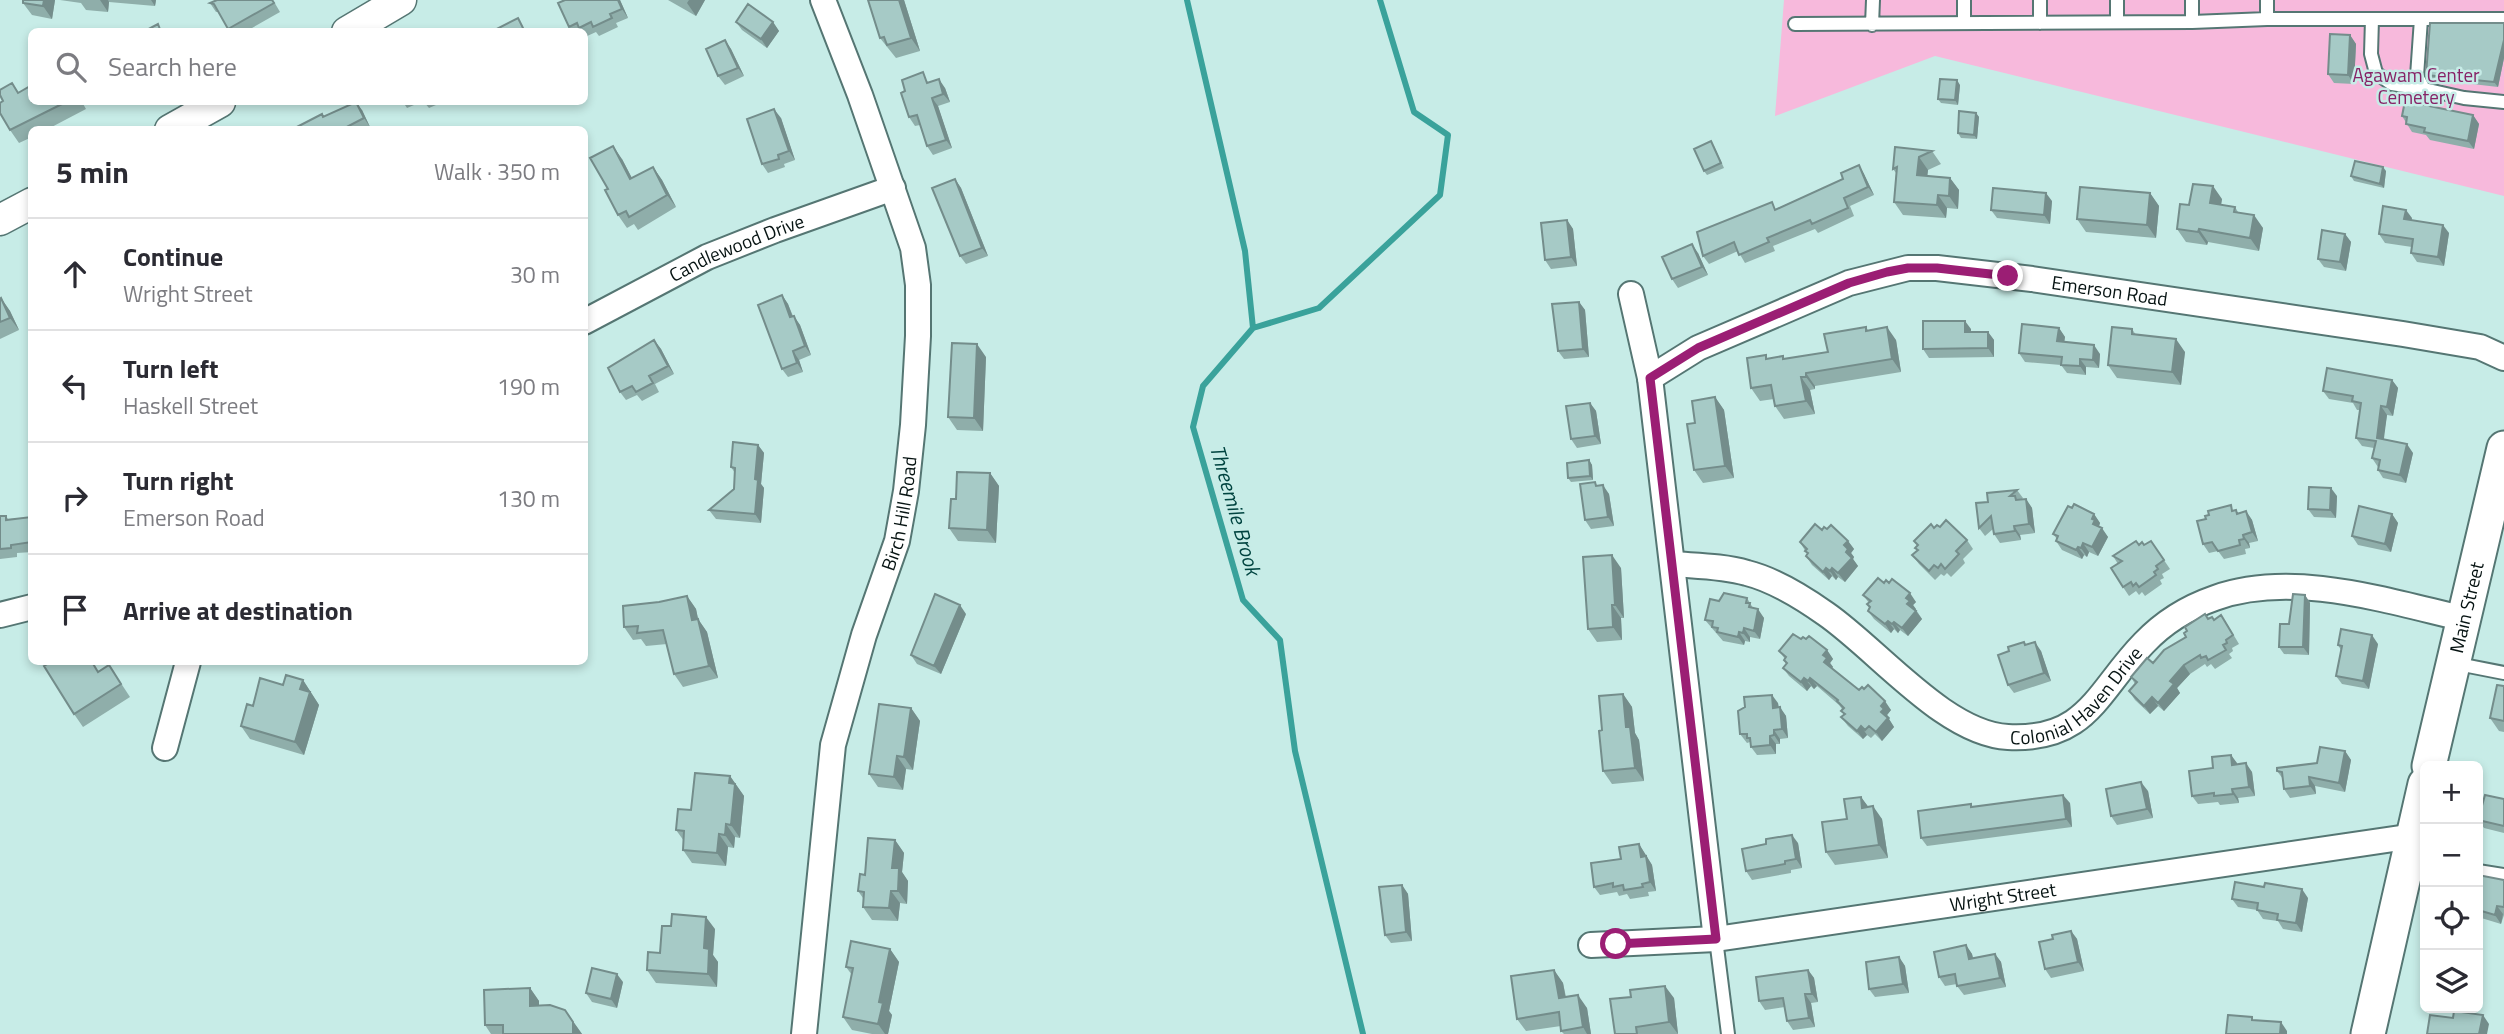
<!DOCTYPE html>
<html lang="en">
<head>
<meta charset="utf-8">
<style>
	:root { --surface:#fff; --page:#f2f2f3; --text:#2b2b33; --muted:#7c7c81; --line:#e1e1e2 }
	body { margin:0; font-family:"Titillium Web",sans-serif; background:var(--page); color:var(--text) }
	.controls { position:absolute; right:21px; bottom:21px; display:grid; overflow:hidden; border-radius:10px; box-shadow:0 4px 10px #0003 }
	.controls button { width:63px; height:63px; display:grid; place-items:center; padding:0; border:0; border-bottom:2px solid var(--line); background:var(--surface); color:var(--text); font:35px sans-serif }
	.stop { position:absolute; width:21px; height:21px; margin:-16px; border:5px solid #9b1e74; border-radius:50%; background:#fff }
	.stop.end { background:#9b1e74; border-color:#fff; box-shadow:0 2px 7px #0008 }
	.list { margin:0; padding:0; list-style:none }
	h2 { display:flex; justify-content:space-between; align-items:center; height:91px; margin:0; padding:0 28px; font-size:30px }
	h2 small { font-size:23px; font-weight:400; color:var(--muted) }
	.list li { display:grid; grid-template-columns:46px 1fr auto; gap:21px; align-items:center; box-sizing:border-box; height:112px; padding:0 28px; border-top:2px solid var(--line) }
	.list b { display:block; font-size:26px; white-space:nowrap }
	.list p { margin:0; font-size:23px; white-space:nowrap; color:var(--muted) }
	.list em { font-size:23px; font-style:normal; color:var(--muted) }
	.icon { flex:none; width:38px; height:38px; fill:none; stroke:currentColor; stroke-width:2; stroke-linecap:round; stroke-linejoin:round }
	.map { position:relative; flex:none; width:2504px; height:1034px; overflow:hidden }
	.search { position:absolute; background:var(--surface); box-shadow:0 4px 10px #0003; left:28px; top:28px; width:560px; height:77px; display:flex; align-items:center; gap:18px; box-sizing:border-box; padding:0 24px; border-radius:10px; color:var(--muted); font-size:26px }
	.panel { position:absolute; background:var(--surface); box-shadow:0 4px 10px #0003; left:28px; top:126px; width:560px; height:539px; border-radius:10px }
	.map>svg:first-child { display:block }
	.green { fill:#f7b9dc }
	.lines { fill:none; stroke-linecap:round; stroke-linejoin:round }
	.stream { stroke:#3aa29b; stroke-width:6 }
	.service-casing { stroke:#557673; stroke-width:16 }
	.minor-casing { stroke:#557673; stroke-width:28 }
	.tertiary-casing { stroke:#557673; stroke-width:33 }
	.secondary-casing { stroke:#557673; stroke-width:37 }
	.service { stroke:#fff; stroke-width:12 }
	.minor { stroke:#fff; stroke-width:24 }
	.tertiary { stroke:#fff; stroke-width:30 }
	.secondary { stroke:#fff; stroke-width:33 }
	.wall { fill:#8faeaa }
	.shaded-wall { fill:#748d8b }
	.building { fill:#a6cac6; stroke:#748d8b; stroke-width:2 }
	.route { stroke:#9b1e74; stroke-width:9 }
	.labels { text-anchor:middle; stroke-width:5; stroke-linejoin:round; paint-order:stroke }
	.park-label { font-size:19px; fill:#872367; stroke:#c7ece7 }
	.street-label { font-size:19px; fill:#061312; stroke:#c7ece7 }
	.water-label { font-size:21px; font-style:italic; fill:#004440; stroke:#c7ece7 }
</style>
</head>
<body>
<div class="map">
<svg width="2504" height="1034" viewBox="0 0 2504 1034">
	<rect width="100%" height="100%" fill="#c7ece7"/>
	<!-- green -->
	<path class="green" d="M1784,0H2504V196L1935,56L1775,116Z"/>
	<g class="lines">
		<!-- stream -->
		<path class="stream" d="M1187,0L1245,251L1253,328L1203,386L1193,427L1243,600L1280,640L1295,751L1363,1034
			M1253,328L1319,308L1440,195L1448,135L1414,112L1380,0"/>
		<defs>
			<path id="service" d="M1964,0V23
				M2040,0V23
				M2267,0V19
				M2372,19L2371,54L2376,73L2392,84L2424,89
				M2421,19L2417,76L2424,89L2464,98L2504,102
				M2117,22V0
				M2192,22V0
				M1795,24L2192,22L2267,19H2504
				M1872,25L1873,0
				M2453,663L2504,673
				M2478,871L2504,875
				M1716,939L1728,1034"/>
			<g id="minor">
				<path d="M1631,294L1650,378L1716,939"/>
				<path id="s1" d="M584,322L707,257L775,230L893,188"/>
				<path id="s2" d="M1650,378L1698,348L1849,283L1908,268H1937L2032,279L2403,334L2480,347L2504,358"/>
				<path id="s3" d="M1673,564C1697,566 1723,566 1747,573C1775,580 1802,597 1826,614C1878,650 1945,734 2008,737C2088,741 2097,691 2144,643C2163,623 2189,607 2215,598C2292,570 2387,601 2465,619"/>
				<path d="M0,615L32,607"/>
				<path d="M165,748L188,662"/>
				<path id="s4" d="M1591,945L1716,939L2414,836"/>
				<path id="s5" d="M804,1034L833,745L864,635L897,541L906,491L913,425L918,336V285L913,248L860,95L823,0"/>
			</g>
			<path id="tertiary" d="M347,32L401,0
				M170,130L220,102
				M0,220L32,203"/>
			<g id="secondary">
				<path id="s6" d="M2429,766L2504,448"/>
				<path d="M2368,1034L2425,784"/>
			</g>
		</defs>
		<!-- service casing -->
		<use href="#service" class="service-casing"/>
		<!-- minor casing -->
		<use href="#minor" class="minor-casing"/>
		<!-- tertiary casing -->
		<use href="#tertiary" class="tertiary-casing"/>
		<!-- secondary casing -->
		<use href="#secondary" class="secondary-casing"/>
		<!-- service -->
		<use href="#service" class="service"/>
		<!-- minor -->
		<use href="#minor" class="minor"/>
		<!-- tertiary -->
		<use href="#tertiary" class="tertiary"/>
		<!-- secondary -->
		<use href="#secondary" class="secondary"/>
	</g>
	<!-- wall -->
	<path class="wall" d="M55,0L52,19L32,15L23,3Z
		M60,0H156L155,6L109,2L108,12L86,10L81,3Z
		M273,0L280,12L245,32H230L218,12H216L210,3Z
		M565,0H620L628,18L616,23L618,27L599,36L596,32L585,37L584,32H572L569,27Z
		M668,0H705L696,16Z
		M868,0H904L920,51L896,58L880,38Z
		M736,22H773L779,31L767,48L742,30Z
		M2504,23V58L2498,87L2429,79L2426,75Z
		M2350,35L2356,44L2354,84L2334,83L2328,74Z
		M725,40L731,49L744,76L725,85L718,76Z
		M930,82L945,88L950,102L938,106L952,148L933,155L927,146L920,125L915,126L909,117Z
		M12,83L19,93L32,102H82L86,109L46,130H32V137L19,143L10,130L3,101Z
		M1960,85L1958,105L1941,103L1938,99Z
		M403,102H421L407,108Z
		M424,102H443L429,108Z
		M362,110L370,127L364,130H293L322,114L324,117Z
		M1976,113L1979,117L1977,139L1961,138L1958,133Z
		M2473,115L2479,124L2474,149L2430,140L2426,135L2412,132L2402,116Z
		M781,118L795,160L784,164L785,167L768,173L762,164Z
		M1714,146L1724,168L1707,175L1704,171Z
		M1932,151L1941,164L1928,170L1927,176L1950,178L1959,190L1958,209L1947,208L1946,218L1903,215L1894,202L1896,173L1893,169Z
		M622,159L632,178L653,167L662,180L676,207L638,230L634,224L627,228L618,215L608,189Z
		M1859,165L1864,174L1874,195L1850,206L1854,216L1818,233L1815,229L1773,246L1775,251L1745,263L1738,251L1709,264L1703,256L1776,209L1843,179Z
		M2386,171L2384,188L2354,181L2351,176Z
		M955,179L961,188L988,256L966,264L960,256Z
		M2150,193L2159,206L2156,238L2086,232L2077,219Z
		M2222,199L2221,205L2235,207L2238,212L2263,228L2259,251L2208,242L2207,245L2186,242L2177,229L2189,205Z
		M2052,201L2050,224L1997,218L1991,210Z
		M2412,218L2411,220L2449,233L2444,266L2417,262L2411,253L2412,247L2385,243L2379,234Z
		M1567,220L1573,229L1577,266L1551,269L1545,260Z
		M2345,234L2351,242L2346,271L2324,267L2318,259Z
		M1698,253L1708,275L1678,288L1672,279Z
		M782,295L788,304L793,316L800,325L811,355L799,360L803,372L788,377L782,369Z
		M1,298L10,311L19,330L0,339V299Z
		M1579,302L1585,310L1589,357L1564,359L1558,351Z
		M1866,327L1868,330L1896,340L1901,372L1815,386V389L1810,390L1815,414L1784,419L1775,406L1774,399L1760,401L1751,388L1768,359H1785L1828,352Z
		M2059,328L2065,337L2064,342L2100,354L2099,368L2086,367V375L2067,373L2061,365L2025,362L2019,353Z
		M1971,329V332H1988L1994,340V357L1929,358L1923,349Z
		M2132,329L2136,335L2185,352L2181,385L2117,378L2108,365Z
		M654,340L661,349L674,374L655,384L659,392L642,401L637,395L626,400L620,392Z
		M986,357L983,431L957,430L948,417Z
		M2392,380L2398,388L2393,416L2387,415L2383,439L2413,453L2406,483L2383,478L2378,470V467L2372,458L2374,448L2362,446L2356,438L2360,410H2357L2353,403L2329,399L2323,391Z
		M1715,397L1724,410L1734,478L1703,483L1694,470L1695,423Z
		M1590,403L1596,411L1601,444L1577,448L1571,439Z
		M758,445L764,453L761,484L764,488L761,523L716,519L709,510L734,489L735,473L731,467Z
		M1589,460L1592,465L1593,480L1571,482L1568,478Z
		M990,473L999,486L996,543L958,541L949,528L956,499Z
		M1598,486L1609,494L1614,526L1591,529L1585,520Z
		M2017,490L2023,498L2022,499H2026L2032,508L2035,533L2020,535L2021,540L2000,543L1994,534L1993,529L1985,536L1979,528L1988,502Z
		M2337,496L2336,518L2314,517L2308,509Z
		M2234,510L2239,513L2246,511L2252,520L2258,541L2249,543L2250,548L2245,549L2246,554L2224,559L2218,551L2209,553L2203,544Z
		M2094,514L2100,523L2099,526L2108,537L2098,556L2089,552L2087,557L2084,555L2082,559L2062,550L2056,541L2057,539L2053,534Z
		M2392,514L2398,523L2391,552L2358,545L2352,536Z
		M0,516H6L8,519L32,518V552L17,553V557L0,559Z
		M1940,527L1967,540L1973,549L1963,559L1965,563L1951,577L1947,573L1944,576L1941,574L1935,580L1919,564L1912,555L1917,550L1915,548L1917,545L1914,541L1934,528Z
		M1822,530L1848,541L1854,549L1851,553L1854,557L1853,559L1858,566L1845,582L1838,577L1836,580L1832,576L1829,580L1812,565L1806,556L1807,554L1800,542Z
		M2151,541L2170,569L2162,574L2164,578L2160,580L2162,584L2145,596L2142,592L2139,595L2136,591L2129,596L2123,587L2118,564L2113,556L2139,545H2144Z
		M1621,568L1624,618H1621L1622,640L1597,642L1588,629Z
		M1884,583L1916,602L1913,605L1922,619L1908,636L1900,630L1898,633L1894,629L1891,633L1874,619L1868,611L1870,608L1867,604L1869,603L1863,595Z
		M2305,595L2310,603L2309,655L2284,654L2279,647L2289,624Z
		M687,596L696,609L698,619L707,632L718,678L683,687L674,674L667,644L646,646L641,639L633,640L624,627L659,602Z
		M1747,598L1753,608L1764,618L1760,639L1750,637V642L1745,641L1744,645L1723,641L1705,620L1719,601Z
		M966,614L941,674L917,664L911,655Z
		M2208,619L2227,624L2239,644L2232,648L2233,651L2229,654L2232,658L2215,669L2211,664L2207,667L2205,664L2190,674L2177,688L2180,693L2164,711L2158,706L2150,714L2135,700L2129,691L2135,684L2131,677L2153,663Z
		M1801,639H1806L1827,650L1833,659L1830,663L1833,667L1832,668L1859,690L1891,710L1887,715L1890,718L1889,719L1894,727L1882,741L1875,734L1871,738L1867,735L1863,739L1848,726L1841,717L1844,714L1841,711L1842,709L1839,705L1817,686L1814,689L1811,686L1807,691L1789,676L1783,668L1786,664L1784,660L1785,659L1779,651Z
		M2378,644L2369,689L2342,684L2336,676L2341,650L2338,645Z
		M2026,645L2041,651L2051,681L2014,693L2008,685Z
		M109,665L130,697L83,727L74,714L99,672Z
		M303,680L319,705L304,755L250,739L241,726L253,706L283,685Z
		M2504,686V732L2499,731L2490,718Z
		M1623,694L1632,707L1635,733L1639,740L1644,781L1612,784L1603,771L1602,730Z
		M1778,703L1779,707L1786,716L1788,738L1780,739V744H1776V754L1757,755L1751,747L1750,742L1747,743L1740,734Z
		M911,708L920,721L913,770L906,769L903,790L878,787L869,774Z
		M2345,751L2351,760L2345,792L2315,786L2316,794L2290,798L2284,789L2283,779L2277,771L2317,763Z
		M2231,755L2237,764L2252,772L2255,796L2238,798L2239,803L2220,805L2218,802L2198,804L2192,796L2213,768Z
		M730,776L744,796L740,838L735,837L734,848L728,847L726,866L692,863L683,850L684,841L676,830L691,810Z
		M2148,791L2153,818L2117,825L2111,816Z
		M1861,797L1868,807L1882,819L1888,858L1835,865L1826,852Z
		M2504,799V833L2484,828L2478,820Z
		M2070,803L2072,827L1927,846L1921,838Z
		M895,840L904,853L902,872L908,881L907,904L900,903L898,921L872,920L863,907V898L858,891L865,875Z
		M1798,843L1802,868L1791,870V873L1752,880L1746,871L1766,844Z
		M1639,844L1652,865L1656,891L1648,892L1649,896L1630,899L1627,894L1619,896L1617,892L1600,895L1594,887L1621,859Z
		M2478,875L2504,880V915L2501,924L2478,917Z
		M1402,885L1408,894L1412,941L1391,943L1385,935Z
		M2308,898L2302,932L2283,929L2278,921L2263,919L2257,910L2238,907L2232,899Z
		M715,929L713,955L718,962L717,987L656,983L647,970L660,953Z
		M2071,931L2077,939L2084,971L2051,978L2045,969L2053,939Z
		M1966,945L1972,954L1973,958L1995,954L2001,962L2006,987L1964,995L1957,986V984L1945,986L1939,977Z
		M890,949L899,962L889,1011L892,1015L888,1034H872L852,1030L843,1017L852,975L846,967Z
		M1899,957L1905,966L1909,993L1875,997L1869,989Z
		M1554,970L1563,983L1566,997L1587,1008L1591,1034H1564L1561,1031V1026L1526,1031L1517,1019Z
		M1808,970L1814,978L1818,1002L1811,1003L1815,1027L1793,1030L1787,1021L1785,1007L1765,1010L1759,1001Z
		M623,982L617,1008L592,1002L586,993Z
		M530,988L539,1001V1006L565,1010L582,1034H491L485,1025Z
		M1674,998L1678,1034H1615Z"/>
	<!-- shaded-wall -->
	<path class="shaded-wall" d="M44,0H55L52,19L43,6Z
		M100,0H108L109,2L108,12Z
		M151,0H156L155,6Z
		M618,0H620L628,18L622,9Z
		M689,0H705L696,16L687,3Z
		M899,0H904L920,51L911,38Z
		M773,22L779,31L767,48L761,39Z
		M2350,35L2356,44L2354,84L2348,75Z
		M725,40L731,49L744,76L738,68Z
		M2504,40V58L2498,87L2494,82Z
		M939,79L945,88L950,102L943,94Z
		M1957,80L1960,85L1958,105L1955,100Z
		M932,98L938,106L952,148L946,140Z
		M356,102L362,110L370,127L364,118Z
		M774,109L781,118L795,160L789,151Z
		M1976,113L1979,117L1977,139L1974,135Z
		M2473,115L2479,124L2474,149L2468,141Z
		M613,146L622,159L639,192L630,179Z
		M1919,157L1928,170L1926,188L1917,175Z
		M1859,165L1864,174L1874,195L1868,187Z
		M653,167L662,180L676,207L667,195Z
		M2383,167L2386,171L2384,188L2380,184Z
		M1950,178L1959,190L1958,209L1949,196Z
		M955,179L961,188L988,256L982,248Z
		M2213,186L2222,199L2219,216L2210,203Z
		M2046,193L2052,201L2050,224L2044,215Z
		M2150,193L2159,206L2156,238L2147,225Z
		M1938,195L1947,208L1946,218L1937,205Z
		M2406,210L2412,218L2410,227L2404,219Z
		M2254,215L2263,228L2259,251L2250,238Z
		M1567,220L1573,229L1577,266L1571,257Z
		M2443,225L2449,233L2444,266L2438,257Z
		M2199,229L2208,242L2207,245L2198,232Z
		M2345,234L2351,242L2346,271L2340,262Z
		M1692,244L1698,253L1708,275L1702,267Z
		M782,295L788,304L796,326L790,317Z
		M1,298L10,311L19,330L10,318Z
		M1579,302L1585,310L1589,357L1583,349Z
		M794,316L800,325L811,355L805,346Z
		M1965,321L1971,329V341L1965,332Z
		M1887,327L1896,340L1901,372L1892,359Z
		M2059,328L2065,337L2063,350L2057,341Z
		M1988,332L1994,340V357L1988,348Z
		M2176,339L2185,352L2181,385L2172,372Z
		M654,340L661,349L674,374L668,366Z
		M977,344L986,357L983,431L974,418Z
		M2094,345L2100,354L2099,368L2093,360Z
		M793,351L799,360L803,372L797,363Z
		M2080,359L2086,367V375L2080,366Z
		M1806,373L1815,386V389L1806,377Z
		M1801,377L1810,390L1815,414L1806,401Z
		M2392,380L2398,388L2393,416L2387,407Z
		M1715,397L1724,410L1734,478L1725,466Z
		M1590,403L1596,411L1601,444L1595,436Z
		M2381,406L2387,415L2383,446L2377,438Z
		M2407,444L2413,453L2406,483L2400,475Z
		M758,445L764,453L761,484L764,488L761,523L755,514V479Z
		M1589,460L1592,465L1593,480L1590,476Z
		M990,473L999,486L996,543L987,530Z
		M1603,485L1609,494L1614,526L1608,517Z
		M2331,488L2337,496L2336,518L2330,510Z
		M2026,499L2032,508L2035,533L2029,524Z
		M2246,511L2252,520L2258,541L2252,532Z
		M2094,514L2100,523L2099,526L2101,529L2093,524L2092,519Z
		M2392,514L2398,523L2391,552L2385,544Z
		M2014,526L2020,535L2021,540L2015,531Z
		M2102,528L2108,537L2098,556L2092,547Z
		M2243,535L2249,543L2250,548L2244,539Z
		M1848,541L1854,549L1851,553L1854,557L1853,559L1858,566L1845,582L1838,573L1846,552L1844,545Z
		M2083,543L2089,552L2087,557L2081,548Z
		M2078,547L2084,555L2082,559L2076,550Z
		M1612,555L1621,568L1624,618L1615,605Z
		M1826,568L1832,576L1829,580L1823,572Z
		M1832,568L1838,577L1836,580L1830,571Z
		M1910,593L1916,602L1913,605L1916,609L1914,612L1907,604L1906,598Z
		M2305,595L2310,603L2309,655L2303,647Z
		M687,596L696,609L701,633L692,620Z
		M960,605L966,614L941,674L934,666Z
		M1612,605L1621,618L1622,640L1613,627Z
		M1758,609L1764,618L1760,639L1754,631Z
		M1916,611L1922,619L1908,636L1902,628Z
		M698,619L707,632L718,678L709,666Z
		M1888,621L1894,629L1891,633L1885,624Z
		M1894,622L1900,630L1898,633L1892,624Z
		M1744,628L1750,637V642L1743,633Z
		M1739,632L1745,641L1744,645L1738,637Z
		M2372,635L2378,644L2369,689L2363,681Z
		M2035,642L2041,651L2051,681L2044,673Z
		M1827,650L1833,659L1830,663L1833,667L1830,670L1824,662L1823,655Z
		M2184,665L2190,674L2177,688L2180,693L2164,711L2158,703L2170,681Z
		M1804,678L1811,686L1807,691L1801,682Z
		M1810,678L1817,686L1814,689L1808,681Z
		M303,680L319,705L304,755L295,742L300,689Z
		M1623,694L1632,707L1635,733L1639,740L1644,781L1635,768L1626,727Z
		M1772,695L1778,703L1779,716L1773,708Z
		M2152,697L2158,706L2150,714L2144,706Z
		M1885,701L1891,710L1887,715L1890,718L1889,719L1894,727L1882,741L1876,732L1881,712V706Z
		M1780,707L1786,716L1788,738L1782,729Z
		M911,708L920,721L913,770L904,757Z
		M1861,726L1867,735L1863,739L1857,731Z
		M1774,730L1780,739V744L1774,735Z
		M1770,736L1776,744V754L1770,745Z
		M2345,751L2351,760L2345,792L2339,783Z
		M2231,755L2237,763L2238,774L2232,765Z
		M897,756L906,769L903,790L894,777Z
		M2246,763L2252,772L2255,796L2249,787Z
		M730,776L744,796L740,838L731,825L729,783Z
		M2309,777L2315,786L2316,794L2310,786Z
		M2141,782L2148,791L2153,818L2147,809Z
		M2232,789L2238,798L2239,803L2233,794Z
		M2063,795L2070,803L2072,827L2066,819Z
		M1861,797L1870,809L1862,808Z
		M1873,806L1882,819L1888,858L1879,845Z
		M726,824L735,837L734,848L725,835Z
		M719,834L728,847L726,866L717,853Z
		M1792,835L1798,843L1802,868L1796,859Z
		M895,840L904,853L902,872L908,881L907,904L898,891L892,868Z
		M1639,844L1652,865L1656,891L1650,882L1641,857Z
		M1402,885L1408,894L1412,941L1406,932Z
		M2302,889L2308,898L2302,932L2296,923Z
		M891,891L900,903L898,921L889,908Z
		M2497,906L2503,914L2501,924L2495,915Z
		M706,917L715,929L713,955L718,962L717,987L708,974L704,948Z
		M2071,931L2077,939L2084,971L2078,962Z
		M1966,945L1972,954L1975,967L1969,959Z
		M890,949L899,962L889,1011L892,1015L888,1034H885L878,1024L879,1002Z
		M1995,954L2001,962L2006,987L2000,978Z
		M1899,957L1905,966L1909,993L1903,984Z
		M1554,970L1563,983L1568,1011L1559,998Z
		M1808,970L1814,978L1818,1002L1812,994Z
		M617,974L623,982L617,1008L611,999Z
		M1665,986L1674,998L1678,1034L1669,1022Z
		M530,988L539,1001V1019L530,1006Z
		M1805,994L1811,1003L1815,1027L1809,1018Z
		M1578,995L1587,1008L1591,1034H1587L1583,1027Z
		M565,1010L582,1034H573Z
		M2483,1015L2489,1024L2487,1034H2479Z
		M2281,1022L2287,1031V1034H2280Z"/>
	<!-- building -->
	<path class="building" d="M23,0H44L43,6L23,3Z
		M217,0H272L274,3L228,29L214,4L210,3Z
		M565,0H618L622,9L610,14L612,18L593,27L591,22L579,28L577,23L569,27L558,3Z
		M868,0H899L911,38L887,45L884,37L880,38Z
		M748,4L773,22L761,39L736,22Z
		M518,18L525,32H491Z
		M2430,23H2504V40L2494,82L2426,75Z
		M158,24L161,32H143Z
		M2330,34L2350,35L2348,75L2328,74Z
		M725,40L738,68L718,76L706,49Z
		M923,72L927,83L939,79L943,94L932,98L946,140L927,146L917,115L909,117L901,93L905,91L902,80Z
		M1940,79L1957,80L1955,100L1938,99Z
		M12,83L18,93L32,85V102H66L10,130L0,113V103L3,101L0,95V90Z
		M2405,101L2473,115L2468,141L2424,132L2425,128L2406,124L2407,117L2402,116Z
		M356,102L364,118L341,130L293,129L322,114L323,117Z
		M774,109L789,151L778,155L779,159L762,164L747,119Z
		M1959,111L1976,113L1974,135L1958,133Z
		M1711,141L1721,163L1704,171L1694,149Z
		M613,146L630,179L653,167L667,195L629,217L626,211L618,215L605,190L608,189L590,158Z
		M1895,147L1932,151L1919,157L1917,175L1950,178L1949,196L1938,195L1937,205L1894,202L1897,167L1893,169Z
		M2355,161L2383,167L2380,184L2351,176Z
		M1859,165L1868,187L1844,198L1848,208L1812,224L1810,220L1767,238L1769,242L1739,255L1734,242L1703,256L1697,232L1772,202L1775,210L1843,179L1841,173Z
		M955,179L982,248L960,256L932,188Z
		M2193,184L2213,186L2210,203L2235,207L2234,212L2254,215L2250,238L2199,229L2198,232L2177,229L2180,204L2189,205Z
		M2080,187L2150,193L2147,225L2077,219Z
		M1993,188L2046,193L2044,215L1991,210Z
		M2383,206L2406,210L2404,219L2443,225L2438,257L2411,253L2413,239L2379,234Z
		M1567,220L1571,257L1545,260L1541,223Z
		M2322,230L2345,234L2340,262L2318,259Z
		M1692,244L1702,267L1672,279L1662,257Z
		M782,295L790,317L794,316L805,346L793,351L797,363L782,369L758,305Z
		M1,298L10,318L0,322V299Z
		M1579,302L1583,349L1558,351L1552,304Z
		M1923,321H1965V332H1988V348L1923,349Z
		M2022,324L2059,328L2057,341L2094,345L2093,360L2080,359V366L2061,365L2062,357L2019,353Z
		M1866,327V331L1887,327L1892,359L1806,373V377H1801L1806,401L1775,406L1771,385L1751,388L1747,358L1766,355V359L1783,356V359L1828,352L1824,334Z
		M2112,327L2132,329V334L2176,339L2172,372L2108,365Z
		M654,340L668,366L649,376L653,383L636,392L632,386L620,392L608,368Z
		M952,343L977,344L974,418L948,417Z
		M2327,368L2392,380L2387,407L2381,406L2377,438L2407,444L2400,475L2378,470L2380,460L2372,458L2376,441L2356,438L2361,403L2352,401L2353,396L2323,391Z
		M1715,397L1725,466L1694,470L1687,424L1695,423L1692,401Z
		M1590,403L1595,436L1571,439L1566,406Z
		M733,442L758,445L755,479L758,480L755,514L709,510L734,489L735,468L731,467Z
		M1589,460L1590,476L1568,478L1567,463Z
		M957,472L990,473L987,530L949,528L951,499H956Z
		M1595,482L1596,486L1603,485L1608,517L1585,520L1580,484Z
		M2309,487L2331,488L2330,510L2308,509Z
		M2017,490L2010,496H2015L2016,500L2026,499L2029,524L2014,526L2015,531L1994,534L1991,516L1979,528L1976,503L1988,502L1987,493Z
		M2074,504L2094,514L2092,519L2095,520L2093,524L2102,528L2092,547L2083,543L2081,548L2078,547L2076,550L2056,541L2058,536L2053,534L2068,506L2072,508Z
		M2231,505L2232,511L2236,510L2237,514L2246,511L2252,532L2243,535L2244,539L2239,540L2240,545L2218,551L2212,542L2203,544L2197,521L2206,519L2205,516L2209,515L2208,511Z
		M2359,506L2392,514L2385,544L2352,536Z
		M0,516H6V520L31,517L32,542L11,545V548L0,549Z
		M1946,520L1967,540L1956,551L1959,554L1945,569L1941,564L1938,568L1934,565L1929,571L1912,555L1918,550L1915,548L1918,545L1914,541L1931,524L1934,528L1937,525L1940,527Z
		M1815,524L1822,530L1824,527L1827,529L1831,525L1848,541L1844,545L1848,549L1846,552L1852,558L1838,573L1832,568L1830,571L1826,568L1823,572L1806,556L1808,553L1805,551L1807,549L1800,542Z
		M2136,541L2139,545L2142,542L2144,545L2151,541L2164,560L2156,566L2158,569L2154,572L2156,575L2139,587L2136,583L2133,586L2131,582L2123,587L2111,568L2122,561L2113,556Z
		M1612,555L1615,605H1612L1613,627L1588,629L1583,557Z
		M1878,578L1884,583L1886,580L1889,583L1892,579L1910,593L1906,598L1910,601L1907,604L1916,611L1902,628L1894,622L1892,624L1888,621L1885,624L1868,611L1870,607L1867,604L1871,601L1863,595Z
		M1724,593L1747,598L1746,603H1750L1749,607L1758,609L1754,631L1744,628L1743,633L1739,632L1738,637L1717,632L1718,628L1712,627L1713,621L1705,620L1710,599L1719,601Z
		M935,594L960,605L934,666L911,655Z
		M2293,594L2305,595L2303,647H2279L2280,624H2289Z
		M687,596L692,620L698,619L709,666L674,674L663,630L637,633L638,626L624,627L623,606L659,602Z
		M2205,614L2208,619L2212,617L2214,620L2221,615L2233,635L2226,640L2227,643L2223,645L2226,650L2208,660L2206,656L2201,658L2200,655L2184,665L2170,681L2174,684L2158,703L2152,697L2144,706L2129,691L2137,682L2131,677L2147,658L2153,663L2164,650L2186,637L2184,633L2187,631L2185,627Z
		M2341,629L2372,635L2363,681L2336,676L2342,646L2338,645Z
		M1793,634L1801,639L1803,637L1806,639L1809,636L1827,650L1823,655L1827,658L1824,662L1859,690L1862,687L1864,689L1868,685L1885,701L1881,706L1884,709L1881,712L1888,718L1876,732L1869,726L1865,730L1861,726L1857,731L1841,717L1845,714L1841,711L1844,708L1837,701L1838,700L1810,678L1808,681L1804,678L1801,682L1783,668L1787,663L1784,660L1786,657L1779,651Z
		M2024,642L2025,645L2035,642L2044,673L2008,685L1998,655L2009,651L2008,647Z
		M51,662H92L98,672L109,665L121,684L74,714L44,666Z
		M286,675L303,680L300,689L310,692L295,742L241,726L247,704L253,706L260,678L283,685Z
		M2497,685L2504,686V721L2490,718Z
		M1623,694L1626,727H1630L1635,768L1603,771L1599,731L1602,730L1599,696Z
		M1772,695L1773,708L1780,707L1782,729L1774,730V735L1770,736V745L1751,747L1750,738H1747V734H1740L1738,711L1745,707L1744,697Z
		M879,704L911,708L904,757L897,756L894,777L869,774Z
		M2320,747L2345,751L2339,783L2309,777L2310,786L2284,789L2282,772L2277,771V768L2317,763Z
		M2231,755L2232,765L2246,763L2249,787L2232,789L2233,794L2214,796V793L2192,796L2189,771L2213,768L2212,757Z
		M695,773L730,776L729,783L735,784L731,825L726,824L725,835L719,834L717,853L683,850L684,831L676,830L678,809L691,810Z
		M2141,782L2147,809L2111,816L2106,789Z
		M2063,795L2066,819L1921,838L1918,811L1971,804V807Z
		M2485,795L2504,799V826L2478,820Z
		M1861,797L1862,808L1873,806L1879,845L1826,852L1822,822L1847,819L1844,799Z
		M1792,835L1796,859L1785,861V864L1746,871L1742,849L1766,844V839Z
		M868,838L895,840L892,868H899L898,891H891L889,908L863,907L864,892L858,891L860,874L865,875Z
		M1639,844L1641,857L1646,856L1650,882L1642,884L1643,887L1624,890L1623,885L1613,887V883L1594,887L1591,863L1621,859L1619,847Z
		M2478,875L2504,880V907L2497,906L2495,915L2478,910Z
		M2235,882L2264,887L2265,883L2302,889L2296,923L2277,920L2278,914L2257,910L2258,903L2232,899Z
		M1402,885L1406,932L1385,935L1379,887Z
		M672,914L706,917L704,948L709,949L708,974L647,970L648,952L660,953L662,926H671Z
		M2071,931L2078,962L2045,969L2039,942L2053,939L2052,935Z
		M851,941L890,949L879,1002L883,1003L878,1024L843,1017L853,968L846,967Z
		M1966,945L1969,959L1995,954L2000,978L1957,986L1955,974L1939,977L1934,952Z
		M1899,957L1903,984L1869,989L1866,962Z
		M592,968L617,974L611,999L586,993Z
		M1554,970L1559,998L1578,995L1583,1027L1561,1031L1559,1012L1517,1019L1511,976Z
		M1808,970L1812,994H1805L1809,1018L1787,1021L1783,998L1759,1001L1756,977Z
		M1665,986L1669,1022L1636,1027L1637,1034H1615L1610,999L1631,997L1630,990Z
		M530,988V1006L550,1005L565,1010L573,1022V1034H503V1025H485L484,990Z
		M2454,1011L2483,1015L2479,1034H2427L2430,1015L2453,1018Z
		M2228,1015L2252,1017V1020L2281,1022L2280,1034H2226Z"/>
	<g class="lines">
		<!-- route -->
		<path class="route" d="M1616,944L1716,939L1650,378L1698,348L1849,283L1887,272L1908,268H1937L2008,276"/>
	</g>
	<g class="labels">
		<!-- park labels -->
		<g class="park-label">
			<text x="2416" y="82">Agawam Center<tspan x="2416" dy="22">Cemetery</tspan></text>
		</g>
		<!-- street labels -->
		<g class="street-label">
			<text dy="7" stroke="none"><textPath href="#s1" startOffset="170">Candlewood Drive</textPath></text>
			<text dy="7" stroke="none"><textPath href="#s2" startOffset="485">Emerson Road</textPath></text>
			<text dy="7" stroke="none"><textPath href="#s5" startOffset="532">Birch Hill Road</textPath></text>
			<text dy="7" stroke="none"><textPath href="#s6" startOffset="163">Main Street</textPath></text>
			<text dy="7" stroke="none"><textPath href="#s3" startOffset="471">Colonial Haven Drive</textPath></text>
			<text dy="7" stroke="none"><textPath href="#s4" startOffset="415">Wright Street</textPath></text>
		</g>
		<!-- water labels -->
		<g class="water-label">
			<text transform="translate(1235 510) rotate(74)" y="7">Threemile Brook</text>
		</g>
	</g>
</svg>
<div class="controls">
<button>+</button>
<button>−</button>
<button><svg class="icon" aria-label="locate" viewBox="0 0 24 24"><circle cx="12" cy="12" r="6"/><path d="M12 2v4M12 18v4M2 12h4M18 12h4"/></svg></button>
<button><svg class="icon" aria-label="layers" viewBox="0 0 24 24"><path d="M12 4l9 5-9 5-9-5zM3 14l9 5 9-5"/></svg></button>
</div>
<div class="stop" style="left:1616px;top:944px"></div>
<div class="stop end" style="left:2008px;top:276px"></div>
<div class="search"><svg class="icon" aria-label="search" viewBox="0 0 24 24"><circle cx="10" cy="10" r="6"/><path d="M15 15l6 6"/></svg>Search here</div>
<section class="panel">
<h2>5 min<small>Walk · 350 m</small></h2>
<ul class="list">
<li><svg class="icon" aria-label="ahead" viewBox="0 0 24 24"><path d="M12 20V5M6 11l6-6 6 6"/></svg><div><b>Continue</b><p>Wright Street</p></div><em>30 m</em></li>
<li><svg class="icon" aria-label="left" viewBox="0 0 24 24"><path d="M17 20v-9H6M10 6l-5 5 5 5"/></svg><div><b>Turn left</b><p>Haskell Street</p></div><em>190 m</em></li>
<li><svg class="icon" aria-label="right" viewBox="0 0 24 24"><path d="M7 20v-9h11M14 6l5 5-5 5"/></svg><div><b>Turn right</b><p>Emerson Road</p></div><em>130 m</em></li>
<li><svg class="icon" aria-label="arrive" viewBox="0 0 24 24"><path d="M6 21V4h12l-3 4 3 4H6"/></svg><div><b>Arrive at destination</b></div></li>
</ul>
</section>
</div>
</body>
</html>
